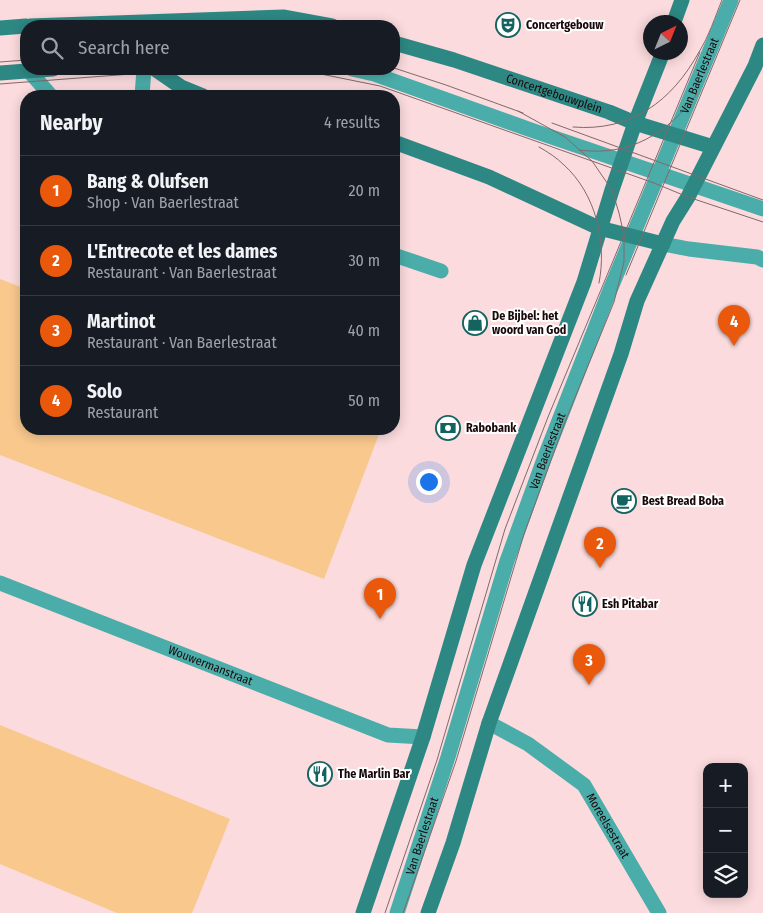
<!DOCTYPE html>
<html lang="en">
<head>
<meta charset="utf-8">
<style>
	:root { --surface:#171b24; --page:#242831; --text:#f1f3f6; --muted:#9ea1a6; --line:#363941; --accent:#ea580c }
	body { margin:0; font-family:"Fira Sans Condensed",sans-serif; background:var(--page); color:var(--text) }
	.controls { position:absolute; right:15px; bottom:15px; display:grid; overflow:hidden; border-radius:10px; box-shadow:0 2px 12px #0003 }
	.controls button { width:45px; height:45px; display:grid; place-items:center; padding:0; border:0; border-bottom:1px solid var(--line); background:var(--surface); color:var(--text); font:25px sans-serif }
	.compass { position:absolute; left:643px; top:15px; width:45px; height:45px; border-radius:50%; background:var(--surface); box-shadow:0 2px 12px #0003; rotate:43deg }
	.you { position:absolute; left:428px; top:481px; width:18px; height:18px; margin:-12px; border:4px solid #fff; border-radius:50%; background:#1a73e8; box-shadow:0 0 0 8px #1a73e833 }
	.badge { display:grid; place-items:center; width:32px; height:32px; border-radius:50%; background:var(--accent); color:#fff; font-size:16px; font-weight:700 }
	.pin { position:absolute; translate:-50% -41px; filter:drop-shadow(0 1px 2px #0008) }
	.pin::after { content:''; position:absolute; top:26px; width:18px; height:15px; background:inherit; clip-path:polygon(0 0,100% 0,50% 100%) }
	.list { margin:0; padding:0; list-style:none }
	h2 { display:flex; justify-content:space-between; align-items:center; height:65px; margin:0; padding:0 20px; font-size:21px }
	h2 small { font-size:16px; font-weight:400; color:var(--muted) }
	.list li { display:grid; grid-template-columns:32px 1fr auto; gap:15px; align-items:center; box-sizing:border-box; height:70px; padding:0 20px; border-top:1px solid var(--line) }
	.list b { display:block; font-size:19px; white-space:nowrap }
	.list p { margin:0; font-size:16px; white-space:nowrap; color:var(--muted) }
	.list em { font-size:16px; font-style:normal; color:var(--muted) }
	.icon { flex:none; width:28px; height:28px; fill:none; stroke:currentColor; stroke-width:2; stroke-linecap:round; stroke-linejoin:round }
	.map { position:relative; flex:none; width:763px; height:913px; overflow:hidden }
	.search { position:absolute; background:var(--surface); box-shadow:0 2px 12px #0003; left:20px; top:20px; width:380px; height:55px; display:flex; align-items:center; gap:12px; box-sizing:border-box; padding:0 18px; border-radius:20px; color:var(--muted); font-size:19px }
	.panel { position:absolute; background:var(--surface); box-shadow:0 2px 12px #0003; left:20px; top:90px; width:380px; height:345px; border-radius:20px }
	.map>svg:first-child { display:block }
	.green { fill:#f8c88d }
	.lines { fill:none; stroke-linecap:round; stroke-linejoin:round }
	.lane { stroke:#4aada9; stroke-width:15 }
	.street { stroke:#4aada9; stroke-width:15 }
	.secondary { stroke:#2d8884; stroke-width:15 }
	.tram { stroke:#81696b; stroke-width:1 }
	.labels { text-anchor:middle; stroke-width:4; stroke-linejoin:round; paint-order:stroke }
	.poi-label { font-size:12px; font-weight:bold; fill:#1a090b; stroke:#fff; text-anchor:start }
	.street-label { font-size:12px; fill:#1a090b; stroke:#fff }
</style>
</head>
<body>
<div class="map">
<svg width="763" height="913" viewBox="0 0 763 913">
	<rect width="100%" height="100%" fill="#fbdbdd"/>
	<!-- green -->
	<path class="green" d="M0,279L26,289V429H381L324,579L0,455Z
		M0,725L230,819L192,913H117L0,864Z"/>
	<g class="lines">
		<!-- lane -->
		<g class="lane">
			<path d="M352,69L374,74L531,130L763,209"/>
			<path d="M29,71L51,96"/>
			<path d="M142,96L144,69"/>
			<path d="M394,255L441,271"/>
			<path id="s1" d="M397,913L448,757L507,561L544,459L610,290L731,0"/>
		</g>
		<!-- street -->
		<g class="street">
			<path d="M663,244L689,249L757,257L763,260"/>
			<path id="s2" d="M0,583L388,735L423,737"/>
			<path id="s3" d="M489,723L528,744L584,785L659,913"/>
		</g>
		<!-- secondary -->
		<g class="secondary">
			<path d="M674,22L682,0"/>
			<path d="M30,26L283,17L332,26"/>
			<path d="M0,28L26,26"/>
			<path id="s4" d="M394,43L454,60L609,112L635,123L713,147"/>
			<path d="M155,69L181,87L203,96"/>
			<path d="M0,73L53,69"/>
			<path d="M394,142L489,177L599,228L663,244"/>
			<path d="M363,913L423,737L474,565L584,282L612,190L635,123L663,52"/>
			<path d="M428,913L453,843L489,723L621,354L637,301L673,221L688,197L755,66L763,45"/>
		</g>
		<!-- tram -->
		<path class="tram" d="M0,62L26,60
			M394,68L446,85L523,113
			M284,69L311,72L380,86L654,183L688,197L763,222
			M0,84L197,69
			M552,123L763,200
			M573,127C631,132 672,101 699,52C709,36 715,17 722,0
			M539,147C548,152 557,158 564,165C596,194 607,242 599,283
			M579,150C630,157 668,133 697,94
			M626,275L740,0
			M385,913L437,760L505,529L548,417L700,52
			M403,913L456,761L524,534L565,422L614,302L624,262V235L619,213L612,190L592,161L565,137L518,111"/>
	</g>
	<!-- icons -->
	<defs>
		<symbol id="theatre-ring" viewBox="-11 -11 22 22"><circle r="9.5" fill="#fff" stroke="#136360" stroke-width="1.5"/><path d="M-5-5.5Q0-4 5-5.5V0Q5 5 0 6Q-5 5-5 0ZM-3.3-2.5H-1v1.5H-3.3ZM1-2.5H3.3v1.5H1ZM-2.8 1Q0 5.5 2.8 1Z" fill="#136360"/></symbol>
		<symbol id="shop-ring" viewBox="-11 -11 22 22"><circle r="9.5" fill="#fff" stroke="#136360" stroke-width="1.5"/><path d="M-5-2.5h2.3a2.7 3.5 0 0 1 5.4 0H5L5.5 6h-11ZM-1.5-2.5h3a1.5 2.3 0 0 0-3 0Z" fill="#136360"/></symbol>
		<symbol id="bank-ring" viewBox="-11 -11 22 22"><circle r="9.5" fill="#fff" stroke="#136360" stroke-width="1.5"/><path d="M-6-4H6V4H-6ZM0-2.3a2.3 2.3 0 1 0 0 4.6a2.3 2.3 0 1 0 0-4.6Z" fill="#136360"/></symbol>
		<symbol id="cafe-ring" viewBox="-11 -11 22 22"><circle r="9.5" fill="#fff" stroke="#136360" stroke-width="1.5"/><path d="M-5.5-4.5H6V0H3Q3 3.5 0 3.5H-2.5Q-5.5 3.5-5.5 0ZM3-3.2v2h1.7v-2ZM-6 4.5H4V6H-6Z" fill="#136360"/></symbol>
		<symbol id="restaurant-ring" viewBox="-11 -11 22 22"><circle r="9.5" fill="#fff" stroke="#136360" stroke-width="1.5"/><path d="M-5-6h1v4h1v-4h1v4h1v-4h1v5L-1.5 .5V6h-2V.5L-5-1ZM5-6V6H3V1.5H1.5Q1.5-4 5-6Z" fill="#136360"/></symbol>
	</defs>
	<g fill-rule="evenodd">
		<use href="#theatre-ring" x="494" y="11" width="28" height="28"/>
		<use href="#shop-ring" x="461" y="309" width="28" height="28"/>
		<use href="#bank-ring" x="434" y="414" width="28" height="28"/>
		<use href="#cafe-ring" x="610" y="487" width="28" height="28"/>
		<use href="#restaurant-ring" x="571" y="590" width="28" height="28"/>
		<use href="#restaurant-ring" x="306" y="760" width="28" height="28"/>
	</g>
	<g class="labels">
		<!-- poi labels -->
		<g class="poi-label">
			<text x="526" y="29">Concertgebouw</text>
			<text x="492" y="320">De Bijbel: het<tspan x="492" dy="14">woord van God</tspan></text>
			<text x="466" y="432">Rabobank</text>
			<text x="642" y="505">Best Bread Boba</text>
			<text x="602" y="608">Esh Pitabar</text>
			<text x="338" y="778">The Marlin Bar</text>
		</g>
		<!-- street labels -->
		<g class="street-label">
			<text dy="4" stroke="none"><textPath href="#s1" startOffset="891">Van Baerlestraat</textPath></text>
			<text dy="4" stroke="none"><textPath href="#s4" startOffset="168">Concertgebouwplein</textPath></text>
			<text dy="4" stroke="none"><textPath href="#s1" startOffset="486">Van Baerlestraat</textPath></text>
			<text dy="4" stroke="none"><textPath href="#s2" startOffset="226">Wouwermanstraat</textPath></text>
			<text dy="4" stroke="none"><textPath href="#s3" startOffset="161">Moreelsestraat</textPath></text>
			<text dy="4" stroke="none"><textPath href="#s1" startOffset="81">Van Baerlestraat</textPath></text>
		</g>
	</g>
</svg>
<div class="controls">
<button>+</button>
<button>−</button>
<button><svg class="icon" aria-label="layers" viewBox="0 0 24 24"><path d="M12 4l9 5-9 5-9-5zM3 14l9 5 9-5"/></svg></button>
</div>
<svg class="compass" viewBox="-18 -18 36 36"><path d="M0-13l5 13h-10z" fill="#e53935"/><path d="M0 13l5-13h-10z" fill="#9ea1a6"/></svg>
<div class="you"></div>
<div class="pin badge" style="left:380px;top:619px">1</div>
<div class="pin badge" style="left:600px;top:568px">2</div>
<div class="pin badge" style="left:589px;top:685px">3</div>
<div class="pin badge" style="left:734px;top:346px">4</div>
<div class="search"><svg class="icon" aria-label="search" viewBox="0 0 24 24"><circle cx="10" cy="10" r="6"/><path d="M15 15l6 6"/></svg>Search here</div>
<section class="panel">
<h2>Nearby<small>4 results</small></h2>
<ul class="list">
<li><span class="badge">1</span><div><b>Bang &amp; Olufsen</b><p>Shop · Van Baerlestraat</p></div><em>20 m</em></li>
<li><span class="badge">2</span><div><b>L'Entrecote et les dames</b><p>Restaurant · Van Baerlestraat</p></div><em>30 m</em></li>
<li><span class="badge">3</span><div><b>Martinot</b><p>Restaurant · Van Baerlestraat</p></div><em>40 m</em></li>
<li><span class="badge">4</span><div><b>Solo</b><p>Restaurant</p></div><em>50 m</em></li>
</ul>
</section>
</div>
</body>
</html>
